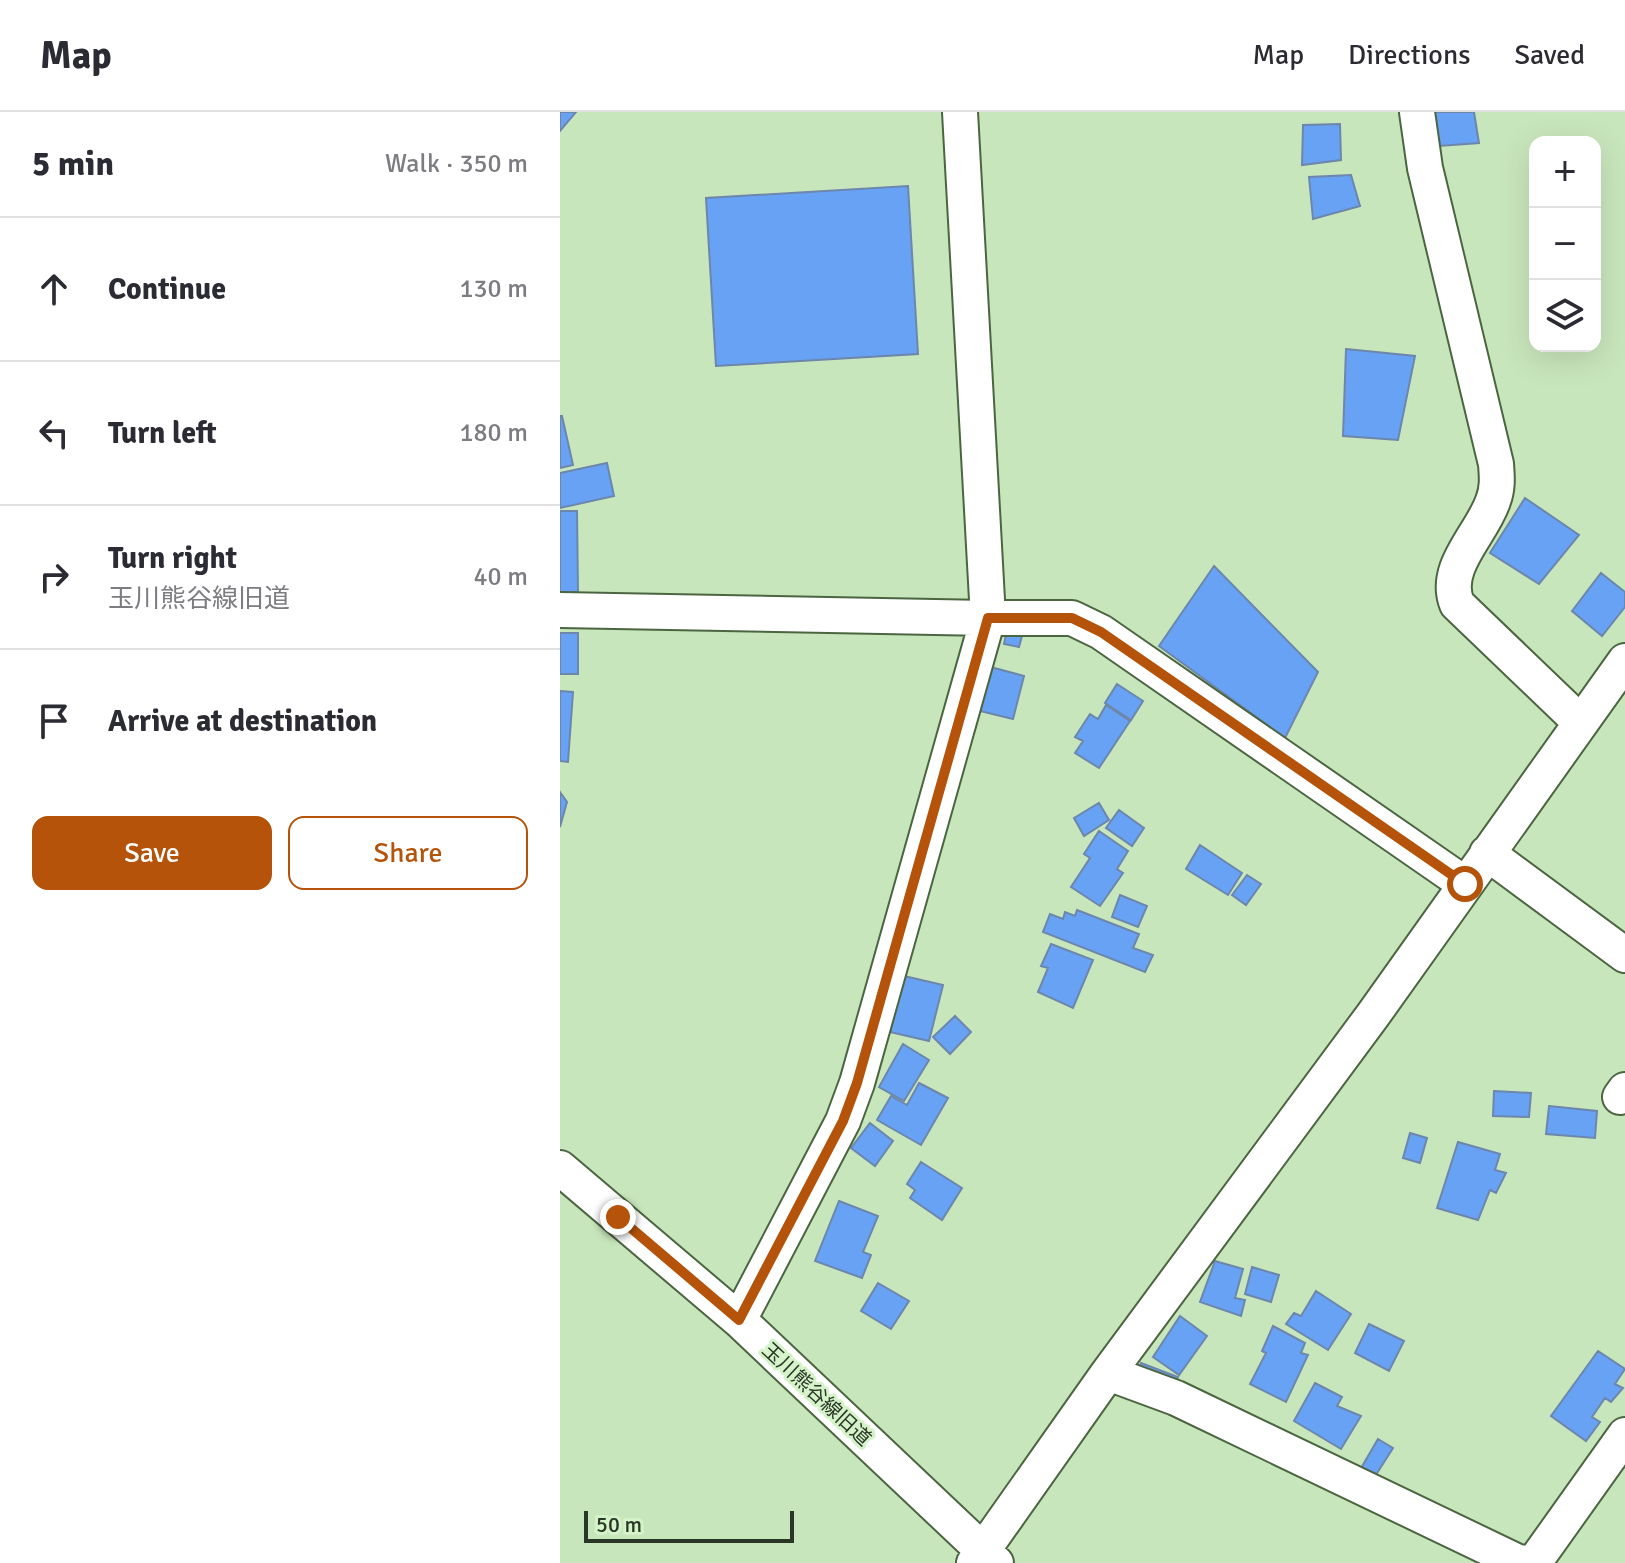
<!DOCTYPE html>
<html lang="en">
<head>
<meta charset="utf-8">
<style>
	:root { --surface:#fff; --page:#f2f2f3; --text:#2b2b33; --muted:#7c7c81; --line:#e1e1e2; --accent:#b45309 }
	body { margin:0; font-family:Signika,"Noto Sans JP",sans-serif; background:var(--page); color:var(--text) }
	.controls { position:absolute; right:24px; top:24px; display:grid; overflow:hidden; border-radius:16px; box-shadow:0 8px 32px #0002 }
	.controls button { width:72px; height:72px; display:grid; place-items:center; padding:0; border:0; border-bottom:2px solid var(--line); background:var(--surface); color:var(--text); font:40px sans-serif }
	.scale { position:absolute; left:24px; bottom:20px; width:210px; box-sizing:border-box; padding-left:8px; border:4px solid #2a3626; border-top:0; font-size:22px; line-height:28px; white-space:nowrap; color:#2a3626; -webkit-text-stroke:6px #d5f3c9; paint-order:stroke }
	.stop { position:absolute; width:24px; height:24px; margin:-18px; border:6px solid #b45309; border-radius:50%; background:#fff }
	.stop.end { background:#b45309; border-color:#fff; box-shadow:0 2px 8px #0008 }
	.list { margin:0; padding:0; list-style:none }
	h2 { display:flex; justify-content:space-between; align-items:center; height:104px; margin:0; padding:0 32px; font-size:34px }
	h2 small { font-size:26px; font-weight:400; color:var(--muted) }
	.list li { display:grid; grid-template-columns:52px 1fr auto; gap:24px; align-items:center; box-sizing:border-box; height:144px; padding:0 32px; border-top:2px solid var(--line) }
	.list b { display:block; font-size:30px; white-space:nowrap }
	.list p { margin:0; font-size:26px; white-space:nowrap; color:var(--muted) }
	.list em { font-size:26px; font-style:normal; color:var(--muted) }
	.actions { display:flex; gap:16px; padding:24px 32px }
	.actions a { flex:1; padding:18px 0; border:2px solid var(--accent); border-radius:16px; text-align:center; font-size:28px; color:var(--accent) }
	.actions .main { background:var(--accent); color:#fff }
	.icon { flex:none; width:44px; height:44px; fill:none; stroke:currentColor; stroke-width:2; stroke-linecap:round; stroke-linejoin:round }
	.map { position:relative; flex:none; width:1065px; height:1451px; overflow:hidden }
	header { display:flex; align-items:center; gap:48px; box-sizing:border-box; height:112px; padding:0 40px; background:var(--surface); border-bottom:2px solid var(--line) }
	header strong { font-size:38px }
	nav { display:flex; gap:44px; margin-inline-start:auto; font-size:28px }
	main { display:flex }
	aside { flex:1; background:var(--surface) }
	.map>svg:first-child { display:block }
	.building { fill:#68a2f4; stroke:#6c86ac; stroke-width:2 }
	.lines { fill:none; stroke-linecap:round; stroke-linejoin:round }
	.minor-casing { stroke:#4b6541; stroke-width:38 }
	.minor { stroke:#fff; stroke-width:34 }
	.route { stroke:#b45309; stroke-width:10 }
	.labels { text-anchor:middle; stroke-width:6; stroke-linejoin:round; paint-order:stroke }
	.street-label { font-size:20px; fill:#2a3626; stroke:#d5f3c9 }
</style>
</head>
<body>
<header>
<strong>Map</strong>
<nav><a>Map</a><a>Directions</a><a>Saved</a></nav>
</header>
<main>
<aside>
<h2>5 min<small>Walk · 350 m</small></h2>
<ul class="list">
<li><svg class="icon" aria-label="ahead" viewBox="0 0 24 24"><path d="M12 20V5M6 11l6-6 6 6"/></svg><div><b>Continue</b></div><em>130 m</em></li>
<li><svg class="icon" aria-label="left" viewBox="0 0 24 24"><path d="M17 20v-9H6M10 6l-5 5 5 5"/></svg><div><b>Turn left</b></div><em>180 m</em></li>
<li><svg class="icon" aria-label="right" viewBox="0 0 24 24"><path d="M7 20v-9h11M14 6l5 5-5 5"/></svg><div><b>Turn right</b><p>玉川熊谷線旧道</p></div><em>40 m</em></li>
<li><svg class="icon" aria-label="arrive" viewBox="0 0 24 24"><path d="M6 21V4h12l-3 4 3 4H6"/></svg><div><b>Arrive at destination</b></div></li>
</ul>
<div class="actions"><a class="main">Save</a><a>Share</a></div>
</aside>
<div class="map">
<svg width="1065" height="1451" viewBox="0 0 1065 1451">
	<rect width="100%" height="100%" fill="#c8e6bc"/>
	<!-- building -->
	<path class="building" d="M0,0H16L0,19Z
		M874,0H914L919,31L879,34Z
		M780,12L781,48L742,53L743,13Z
		M791,63L800,94L753,107L749,65Z
		M348,74L358,242L156,254L146,86Z
		M786,237L855,244L838,328L783,324Z
		M0,304H2L13,353L0,356Z
		M47,351L54,384L0,396V361Z
		M965,386L1019,423L979,472L930,441Z
		M0,399H17L18,480H0Z
		M654,454L758,560L725,626L599,534Z
		M1041,461L1065,480V495L1042,524L1012,499Z
		M0,521H18V562H0Z
		M446,522L462,524L459,535L444,532Z
		M427,554L464,564L453,607L416,598Z
		M557,572L583,589L571,608L545,591Z
		M0,579L13,580L8,650L0,649Z
		M546,593L570,609L539,656L515,641L523,629L515,625L530,602L538,607Z
		M0,680L7,690L0,715Z
		M539,691L549,708L524,724L514,706Z
		M559,698L584,716L572,734L546,716Z
		M539,719L568,739L557,757L563,761L540,794L511,775L530,746L524,742Z
		M640,733L682,761L668,783L626,757Z
		M687,763L701,772L686,793L672,783Z
		M560,783L587,794L578,815L552,805Z
		M517,798L579,822L573,836L593,843L585,860L483,820L490,802L503,807L505,800L515,804Z
		M491,832L533,848L513,896L478,880L488,856L481,854Z
		M344,864L383,873L369,929L330,920Z
		M395,904L411,920L390,942L373,925Z
		M343,932L369,948L344,989L319,975Z
		M359,971L388,986L361,1033L317,1008L331,984L347,993Z
		M934,979L971,981L969,1005L933,1004Z
		M989,994L1037,999L1035,1026L986,1022Z
		M310,1011L333,1029L315,1054L291,1036Z
		M850,1021L867,1026L860,1051L843,1046Z
		M898,1030L940,1042L935,1058L946,1061L936,1081L930,1078L918,1108L877,1096Z
		M361,1050L402,1076L382,1108L350,1086L355,1078L347,1072Z
		M279,1089L318,1104L303,1140L311,1143L302,1166L255,1149Z
		M655,1149L683,1157L675,1186L685,1188L681,1204L640,1190Z
		M692,1155L719,1163L711,1190L685,1182Z
		M318,1171L349,1189L331,1217L301,1199Z
		M756,1179L791,1202L768,1238L726,1212L734,1201L741,1204Z
		M620,1204L647,1224L619,1263L593,1245Z
		M809,1212L844,1229L829,1259L795,1241Z
		M713,1214L745,1231L741,1241L748,1243L726,1290L690,1272L706,1241L702,1239Z
		M1038,1239L1065,1257L1055,1272L1063,1276L1051,1290L1045,1286L1032,1305L1040,1310L1026,1329L991,1304Z
		M581,1251L618,1265L614,1276L577,1262Z
		M755,1271L782,1285L777,1294L801,1304L781,1337L734,1309Z
		M818,1327L833,1336L814,1366L800,1358Z"/>
	<g class="lines">
		<defs>
			<path id="minor" d="M857,0L865,56L936,352C937,365 938,376 933,389C922,422 882,455 897,492L1020,610
				M0,498L428,506H512L541,520L905,772
				M927,741L1065,843
				M1060,985L1065,978
				M0,1056L179,1208L436,1451
				M179,1208L283,1009L297,971L428,506L400,0
				M548,1261L616,1286L958,1450L967,1451
				M414,1451L548,1261L813,903L1065,549
				M967,1451L976,1448L1065,1323"/>
		</defs>
		<!-- minor casing -->
		<use href="#minor" class="minor-casing"/>
		<!-- minor -->
		<use href="#minor" class="minor"/>
	</g>
	<g class="lines">
		<!-- route -->
		<path class="route" d="M58,1105L179,1208L283,1009L297,971L428,506H512L541,520L905,772"/>
	</g>
	<g class="labels">
		<!-- street labels -->
		<g class="street-label">
			<text transform="translate(257 1282) rotate(43)" y="7">玉川熊谷線旧道</text>
		</g>
	</g>
</svg>
<div class="controls">
<button>+</button>
<button>−</button>
<button><svg class="icon" aria-label="layers" viewBox="0 0 24 24"><path d="M12 4l9 5-9 5-9-5zM3 14l9 5 9-5"/></svg></button>
</div>
<div class="scale">50 m</div>
<div class="stop" style="left:905px;top:772px"></div>
<div class="stop end" style="left:58px;top:1105px"></div>
</div>
</main>
</body>
</html>
